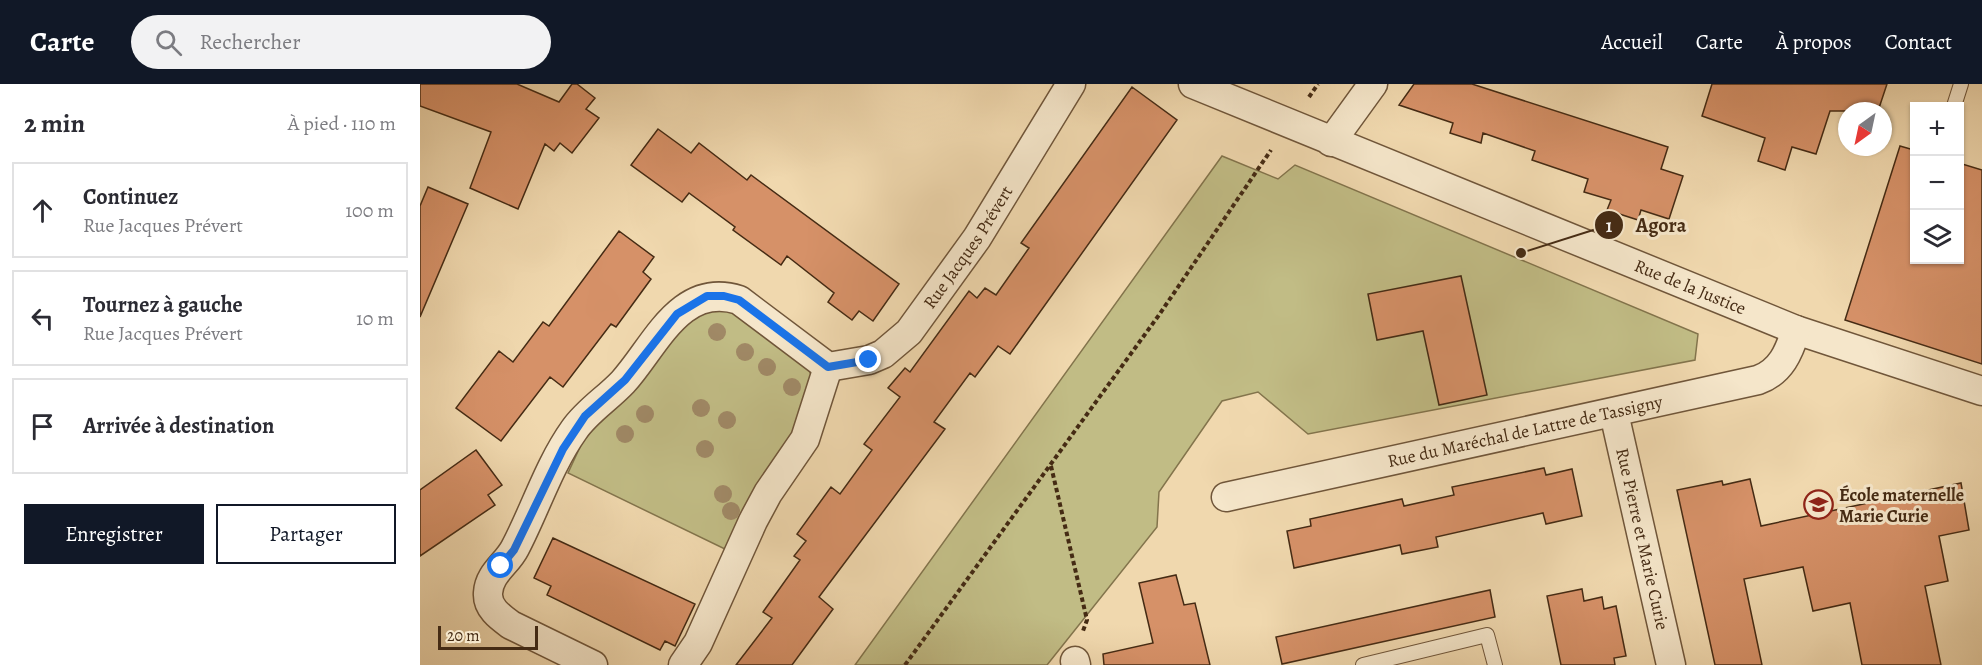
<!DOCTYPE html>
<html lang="fr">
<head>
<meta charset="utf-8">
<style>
	:root { --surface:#fff; --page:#f2f2f3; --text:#2b2b33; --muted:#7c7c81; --line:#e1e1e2; --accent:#111827 }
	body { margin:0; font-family:Alegreya,serif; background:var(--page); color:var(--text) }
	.controls { position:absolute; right:18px; top:18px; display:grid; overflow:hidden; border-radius:0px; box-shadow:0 2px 4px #0004 }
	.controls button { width:54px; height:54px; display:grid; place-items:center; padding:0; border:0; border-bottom:2px solid var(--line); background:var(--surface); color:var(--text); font:30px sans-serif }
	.compass { position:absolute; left:1418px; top:18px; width:54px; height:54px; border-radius:50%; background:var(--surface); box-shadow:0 2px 4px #0004; rotate:213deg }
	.scale { position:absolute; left:18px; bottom:15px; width:100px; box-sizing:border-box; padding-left:6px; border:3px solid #452b14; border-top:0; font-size:16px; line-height:21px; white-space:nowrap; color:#452b14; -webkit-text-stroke:4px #f5e6ca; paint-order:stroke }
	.stop { position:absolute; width:18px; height:18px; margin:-14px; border:4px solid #1a73e8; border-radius:50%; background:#fff }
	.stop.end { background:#1a73e8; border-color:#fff; box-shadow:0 2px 6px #0008 }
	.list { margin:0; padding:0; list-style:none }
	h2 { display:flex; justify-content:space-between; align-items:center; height:78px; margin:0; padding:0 24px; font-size:26px }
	h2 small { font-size:20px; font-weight:400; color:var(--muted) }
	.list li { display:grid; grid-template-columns:39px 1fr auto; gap:18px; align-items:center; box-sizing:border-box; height:96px; margin:0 12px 12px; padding:0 12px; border:2px solid var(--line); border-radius:0px }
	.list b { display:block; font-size:22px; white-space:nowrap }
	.list p { margin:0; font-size:20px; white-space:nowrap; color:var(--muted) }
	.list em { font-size:20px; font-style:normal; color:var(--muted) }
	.actions { display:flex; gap:12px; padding:18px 24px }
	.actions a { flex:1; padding:14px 0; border:2px solid var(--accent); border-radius:0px; text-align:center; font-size:21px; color:var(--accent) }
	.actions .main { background:var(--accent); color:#fff }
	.icon { flex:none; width:33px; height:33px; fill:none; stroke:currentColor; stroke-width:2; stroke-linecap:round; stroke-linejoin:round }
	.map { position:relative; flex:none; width:1562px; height:581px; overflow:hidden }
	header { display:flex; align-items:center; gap:36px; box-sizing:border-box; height:84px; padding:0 30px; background:var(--accent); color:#fff }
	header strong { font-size:28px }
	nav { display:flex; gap:33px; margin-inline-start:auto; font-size:21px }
	.search { width:420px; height:54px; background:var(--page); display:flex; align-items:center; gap:15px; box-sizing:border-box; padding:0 21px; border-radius:33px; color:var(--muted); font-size:22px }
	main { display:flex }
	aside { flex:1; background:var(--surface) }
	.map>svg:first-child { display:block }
	.grass { fill:#c1bc85; stroke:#83744c; stroke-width:1.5 }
	.building { fill:#d69168; stroke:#452b14; stroke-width:1.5 }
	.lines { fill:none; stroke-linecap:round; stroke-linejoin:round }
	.lane-casing { stroke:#70563a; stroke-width:16 }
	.street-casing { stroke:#70563a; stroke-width:31 }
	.path { stroke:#452b14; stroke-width:4; stroke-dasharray:4.5 3; stroke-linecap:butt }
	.lane { stroke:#f5e6ca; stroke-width:14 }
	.street { stroke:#f5e6ca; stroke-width:28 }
	.tree { fill:#a08966 }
	.route { stroke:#1a73e8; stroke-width:8 }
	.labels { text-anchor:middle; stroke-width:6; stroke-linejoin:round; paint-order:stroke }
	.street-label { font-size:18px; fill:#452b14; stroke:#f5e6ca }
	.poi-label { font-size:18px; font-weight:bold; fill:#452b14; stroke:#f5e6ca; text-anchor:start }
	.leader { fill:none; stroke:#452b14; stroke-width:2 }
	.callout-dot { fill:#452b14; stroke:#f5e6ca; stroke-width:2 }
	.mark-label { font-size:18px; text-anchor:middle; font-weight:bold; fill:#fff }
	.callout-label { font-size:20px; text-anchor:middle; font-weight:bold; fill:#452b14; stroke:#f5e6ca; stroke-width:6; stroke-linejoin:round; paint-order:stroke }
</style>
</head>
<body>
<header>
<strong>Carte</strong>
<div class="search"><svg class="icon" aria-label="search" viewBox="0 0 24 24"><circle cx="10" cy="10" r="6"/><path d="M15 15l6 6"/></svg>Rechercher</div>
<nav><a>Accueil</a><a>Carte</a><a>À propos</a><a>Contact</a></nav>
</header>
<main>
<aside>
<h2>2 min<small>À pied · 110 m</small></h2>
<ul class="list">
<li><svg class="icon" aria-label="ahead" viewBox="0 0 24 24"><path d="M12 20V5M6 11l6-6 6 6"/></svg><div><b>Continuez</b><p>Rue Jacques Prévert</p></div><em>100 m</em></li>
<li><svg class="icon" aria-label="left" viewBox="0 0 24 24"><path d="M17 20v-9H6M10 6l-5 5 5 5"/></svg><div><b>Tournez à gauche</b><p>Rue Jacques Prévert</p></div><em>10 m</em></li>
<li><svg class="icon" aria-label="arrive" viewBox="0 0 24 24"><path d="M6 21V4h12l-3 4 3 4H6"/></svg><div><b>Arrivée à destination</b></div></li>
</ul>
<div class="actions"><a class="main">Enregistrer</a><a>Partager</a></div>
</aside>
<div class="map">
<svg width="1562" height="581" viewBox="0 0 1562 581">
	<rect width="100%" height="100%" fill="#f0d8ae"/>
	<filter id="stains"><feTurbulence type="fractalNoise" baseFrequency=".00333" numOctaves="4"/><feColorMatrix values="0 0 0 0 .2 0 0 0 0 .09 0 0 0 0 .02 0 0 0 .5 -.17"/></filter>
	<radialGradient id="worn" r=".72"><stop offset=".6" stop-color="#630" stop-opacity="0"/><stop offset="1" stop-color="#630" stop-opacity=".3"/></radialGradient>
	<!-- grass -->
	<path class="grass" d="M802,72L858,95L875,81L1278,250L1275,276L888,350L838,308L802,317L739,408L737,443L627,581H435Z
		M314,226L388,282L394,300L390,325L309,467L148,389L167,348L261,245L282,228Z"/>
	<!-- building -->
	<path class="building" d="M0,0H97L139,18L152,0H157L175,14L166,25L179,34L152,69L140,59L134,67L125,60L98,125L50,104L71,48L0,22Z
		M994,0H1052L1248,63L1241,85L1263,92L1249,135L1221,126L1218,136L1187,126L1191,116L1164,108L1168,95L1112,76L1115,67L1063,49L1061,59L1030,49L1033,39L979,21Z
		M1292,0H1467L1458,27H1410L1396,70L1372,63L1365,86L1338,77L1345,54L1282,32Z
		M712,3L757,36L590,270L578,262L555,293L550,289L514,338L525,345L399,513L413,525L372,581H316L352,534L343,528L380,476L374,472L386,457L377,450L411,403L420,410L452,366L444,360L480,313L468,304L485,284L490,288L549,207L557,214L565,204L576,211L609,164L601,159Z
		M238,45L271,69L279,59L327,96L331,91L479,200L453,237L439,227L432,236L408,218L414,209L367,172L361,181L313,146L315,143L269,109L262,118L211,81Z
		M1480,62L1494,66V176H1539V79L1562,86V280L1425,236Z
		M8,103L48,120L0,233V122Z
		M199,147L234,173L223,188L231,195L196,243L191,240L143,303L130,293L81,357L36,324L79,267L93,278L123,238L129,242Z
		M1041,192L1067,311L1019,321L1003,247L957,256L948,210Z
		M56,366L82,401L68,411L75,421L0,472V406Z
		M1124,384L1126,391L1152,385L1162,432L1126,440L1123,429L1016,453L1018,463L982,470L980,461L874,484L867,447L891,442L890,435L982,415L984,422L1034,411L1032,403Z
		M1330,395L1341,442L1541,399L1549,446L1519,452L1528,497L1505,502L1521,581H1442L1430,519L1393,527L1383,483L1324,495L1342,581H1295L1257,406L1302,397L1303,401Z
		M133,454L275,520L255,562L245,557L240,566L127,511L131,502L114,494Z
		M756,491L764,521L775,519L790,581H684L683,570L733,559L719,499Z
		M1162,505L1164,517L1182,513L1184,525L1196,522L1206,572L1194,574L1195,581H1141L1127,512Z
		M1070,506L1075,533L862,580L856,553Z"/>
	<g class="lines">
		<defs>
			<path id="lane" d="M1534,22L1541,0
				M943,581L1067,551L1075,581"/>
			<g id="street">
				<path id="s1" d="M773,0L1376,246L1562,307"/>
				<path d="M911,58L953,0"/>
				<path id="s2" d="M1194,329L1251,581"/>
				<path id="s3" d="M806,413L1338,296C1361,288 1369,268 1376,246"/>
				<path d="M655,577L656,581"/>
				<path id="s4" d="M173,581L91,541C80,533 67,524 68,509C69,489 87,480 95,464C115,426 129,381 154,346C167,327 187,315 203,298C235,263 260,197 319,216L408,283L449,276L463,270L489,248L557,154L651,0"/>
				<path d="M263,581L278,559L333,437L348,409L385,355L408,283"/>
			</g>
		</defs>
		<!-- lane casing -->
		<use href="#lane" class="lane-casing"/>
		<!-- street casing -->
		<use href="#street" class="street-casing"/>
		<!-- path -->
		<path class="path" d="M889,13L898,0
			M631,382L667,536L663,547
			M485,581L739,231L851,66"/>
		<!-- lane -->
		<use href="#lane" class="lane"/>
		<!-- street -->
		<use href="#street" class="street"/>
	</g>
	<!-- trees -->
	<g class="tree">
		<circle cx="297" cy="248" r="9"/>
		<circle cx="325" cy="268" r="9"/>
		<circle cx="347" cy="283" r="9"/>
		<circle cx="372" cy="303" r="9"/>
		<circle cx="281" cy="324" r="9"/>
		<circle cx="225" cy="330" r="9"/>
		<circle cx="307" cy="336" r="9"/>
		<circle cx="205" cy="350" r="9"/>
		<circle cx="285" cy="365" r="9"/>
		<circle cx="303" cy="410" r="9"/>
		<circle cx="311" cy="427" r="9"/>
	</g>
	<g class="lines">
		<!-- route -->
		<path class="route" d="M81,482L94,466L143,365L165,332L205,296L257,230L287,212H304L319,216L408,283L449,276"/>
	</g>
	<!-- icons -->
	<defs>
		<symbol id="school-ring" viewBox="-11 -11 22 22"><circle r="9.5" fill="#f5e6ca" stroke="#8f2418" stroke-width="1.5"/><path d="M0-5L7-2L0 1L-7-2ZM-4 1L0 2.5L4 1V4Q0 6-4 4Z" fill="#8f2418"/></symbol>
	</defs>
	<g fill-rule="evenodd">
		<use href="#school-ring" x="1382" y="404" width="33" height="33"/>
	</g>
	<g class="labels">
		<!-- street labels -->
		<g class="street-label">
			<text dy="6" stroke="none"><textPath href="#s4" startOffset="846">Rue Jacques Prévert</textPath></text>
			<text dy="6" stroke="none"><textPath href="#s1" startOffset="537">Rue de la Justice</textPath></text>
			<text dy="6" stroke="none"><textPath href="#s3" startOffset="306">Rue du Maréchal de Lattre de Tassigny</textPath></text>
			<text dy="6" stroke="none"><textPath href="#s2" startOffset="129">Rue Pierre et Marie Curie</textPath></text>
		</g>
		<!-- poi labels -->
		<g class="poi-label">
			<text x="1419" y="417">École maternelle<tspan x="1419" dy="21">Marie Curie</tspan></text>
		</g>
	</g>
	<!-- callouts -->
	<path class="leader" d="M1101 169L1189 141"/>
	<g class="callout-dot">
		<circle cx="1101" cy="169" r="6"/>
		<circle cx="1189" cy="141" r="15"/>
	</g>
	<g class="mark-label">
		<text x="1189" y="148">1</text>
	</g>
	<g class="callout-label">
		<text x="1241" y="148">Agora</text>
	</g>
	<rect width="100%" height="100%" filter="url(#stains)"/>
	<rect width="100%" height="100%" fill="url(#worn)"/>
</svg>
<div class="controls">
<button>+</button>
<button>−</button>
<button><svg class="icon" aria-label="layers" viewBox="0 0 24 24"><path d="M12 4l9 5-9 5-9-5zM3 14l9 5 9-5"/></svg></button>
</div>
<svg class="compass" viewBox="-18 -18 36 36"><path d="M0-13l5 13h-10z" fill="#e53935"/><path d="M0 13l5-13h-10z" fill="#7c7c81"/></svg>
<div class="scale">20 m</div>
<div class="stop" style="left:81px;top:482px"></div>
<div class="stop end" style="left:449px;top:276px"></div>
</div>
</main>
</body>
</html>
